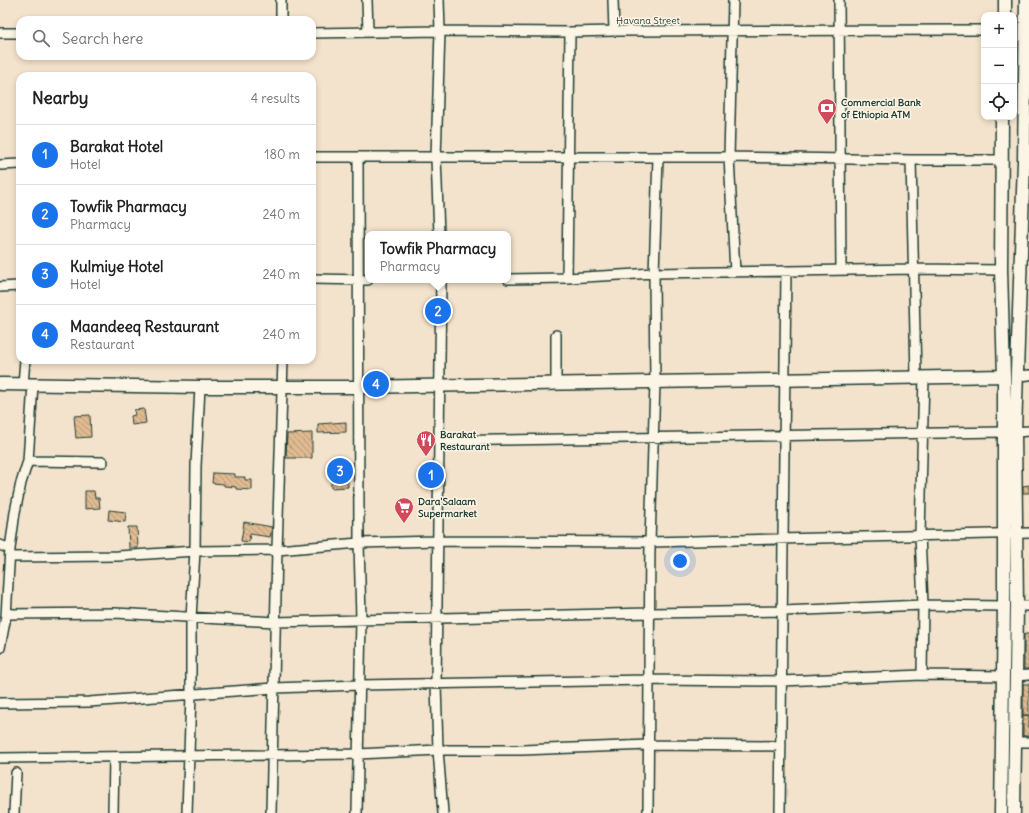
<!DOCTYPE html>
<html lang="en">
<head>
<meta charset="utf-8">
<style>
	:root { --surface:#fff; --page:#f6f6f6; --text:#222; --muted:#767676; --line:#e0e0e0; --accent:#1a73e8 }
	body { margin:0; font-family:Delius,sans-serif; background:var(--page); color:var(--text) }
	.controls { position:absolute; right:12px; top:12px; display:grid; overflow:hidden; border-radius:8px; box-shadow:0 2px 6px #0003 }
	.controls button { width:36px; height:36px; display:grid; place-items:center; padding:0; border:0; border-bottom:1px solid var(--line); background:var(--surface); color:var(--text); font:20px sans-serif }
	.you { position:absolute; left:680px; top:561px; width:14px; height:14px; margin:-10px; border:3px solid #fff; border-radius:50%; background:#1a73e8; box-shadow:0 0 0 6px #1a73e833 }
	.badge { display:grid; place-items:center; width:26px; height:26px; border-radius:50%; background:var(--accent); color:#fff; font-size:13px; font-weight:700 }
	.pin { position:absolute; translate:-50% -50%; border:2px solid #fff; box-shadow:0 1px 4px #0006 }
	.popup { position:absolute; left:365px; top:231px; width:146px; height:52px; box-sizing:border-box; display:grid; place-content:center; border-radius:8px; background:var(--surface); filter:drop-shadow(0 1px 3px #0005); font-size:13px; white-space:nowrap; color:var(--muted) }
	.popup b { font-size:15px; color:var(--text) }
	.popup::after { content:''; position:absolute; left:50%; top:100%; margin-left:-8px; border:8px solid transparent; border-top-color:var(--surface) }
	.list { margin:0; padding:0; list-style:none }
	h2 { display:flex; justify-content:space-between; align-items:center; height:52px; margin:0; padding:0 16px; font-size:17px }
	h2 small { font-size:13px; font-weight:400; color:var(--muted) }
	.list li { display:grid; grid-template-columns:26px 1fr auto; gap:12px; align-items:center; box-sizing:border-box; height:60px; padding:0 16px; border-top:1px solid var(--line) }
	.list b { display:block; font-size:15px; white-space:nowrap }
	.list p { margin:0; font-size:13px; white-space:nowrap; color:var(--muted) }
	.list em { font-size:13px; font-style:normal; color:var(--muted) }
	.icon { flex:none; width:22px; height:22px; fill:none; stroke:currentColor; stroke-width:2; stroke-linecap:round; stroke-linejoin:round }
	.map { position:relative; flex:none; width:1029px; height:813px; overflow:hidden }
	.search { position:absolute; background:var(--surface); box-shadow:0 2px 6px #0003; left:16px; top:16px; width:300px; height:44px; display:flex; align-items:center; gap:10px; box-sizing:border-box; padding:0 14px; border-radius:12px; color:var(--muted); font-size:15px }
	.panel { position:absolute; background:var(--surface); box-shadow:0 2px 6px #0003; left:16px; top:72px; width:300px; height:292px; border-radius:12px }
	.map>svg:first-child { display:block }
	.building { fill:url(#building-back-hatch); stroke:#1f3d34 }
	.lines { fill:none; stroke-linecap:round; stroke-linejoin:round }
	.street-casing { stroke:#1f3d34; stroke-width:12 }
	.secondary-casing { stroke:#1f3d34; stroke-width:15 }
	.street { stroke:#fcf5e5; stroke-width:9 }
	.secondary { stroke:#fcf5e5; stroke-width:12 }
	.labels { text-anchor:middle; stroke-width:3; stroke-linejoin:round; paint-order:stroke }
	.street-label { font-size:10px; fill:#1f3d34; stroke:#fcf5e5 }
	.poi-label { font-size:10px; font-weight:bold; fill:#1f3d34; stroke:#fcf5e5; text-anchor:start }
</style>
</head>
<body>
<div class="map">
<svg width="1029" height="813" viewBox="0 0 1029 813">
	<defs>
		<pattern id="building-back-hatch" width="6" height="6" patternUnits="userSpaceOnUse"><rect width="6" height="6" fill="#e0ba91"/><path d="M-1 5l2 2M0 0l6 6M5-1l2 2" fill="none" stroke="#b59877"/></pattern>
	</defs>
	<rect width="100%" height="100%" fill="#f4e3cc"/>
	<filter id="ink" filterUnits="userSpaceOnUse"><feTurbulence type="fractalNoise" baseFrequency=".025" numOctaves="2"/><feDisplacementMap in="SourceGraphic" scale="8" xChannelSelector="R" yChannelSelector="G"/><feConvolveMatrix kernelMatrix="1 2 1 2 8 2 1 2 1" color-interpolation-filters="sRGB"/></filter>
	<g filter="url(#ink)">
		<!-- building -->
		<path class="building" d="M144,409L146,423L132,425L131,416L135,415L134,410Z
			M90,415L91,437L76,438L74,416Z
			M346,422V432L318,433V424Z
			M312,433V458H286L287,434Z
			M331,460H347L348,487L331,488Z
			M213,473L235,474V477H245V480H252V490L236,489V487L224,486V484L212,483Z
			M1029,485V493H1023V486Z
			M85,491H94L95,498H99L100,508L85,509Z
			M109,510L126,512L125,522L108,520Z
			M244,522L272,527L270,537L250,534L249,542L241,541Z
			M128,527H137L138,548H129Z
			M1024,634H1029V669H1024Z
			M1023,684H1029V715H1023Z
			M1023,715L1029,716V736H1023Z"/>
		<g class="lines">
			<defs>
				<path id="street" d="M281,0V20
					M367,0L368,32
					M613,0L614,31
					M733,0L729,157L735,272
					M839,0L841,270
					M0,33H20
					M312,33L440,31L570,32L614,31L984,30
					M312,157H729L911,160H1001
					M911,160L916,377
					M0,165L20,164
					M439,234L436,158L440,31L439,0
					M567,278L570,32
					M312,279L368,280
					M508,279L567,278L654,273L914,269L1001,270
					M441,280L436,684L438,750L443,813
					M0,287L20,286
					M556,335V384
					M1017,376L1029,375
					M23,384L25,360
					M1015,432L1029,431
					M438,441L1003,432
					M28,461L103,462
					M0,545L10,549
					M10,557L118,556L195,551L277,550L359,543L437,541L650,542L1029,533
					M1017,606H1029
					M7,614L115,613L275,622L650,613L783,611L923,605L1004,606
					M0,648L6,616L10,549L15,512L21,483L28,461L33,384
					M922,675L923,605L920,534L924,377
					M1016,676L1029,675
					M0,703L89,702L274,688L360,685L650,680L782,681L922,675L1003,676
					M1015,742H1029
					M0,758L358,754L438,750H522L649,745L781,746
					M14,813L16,773
					M113,813L114,757
					M187,813L191,695V618L195,551L196,466L200,387
					M271,813L277,550L283,360
					M357,813L361,619L359,543L358,158
					M648,813L650,542L655,383L654,273L658,158
					M780,813L786,271"/>
				<path id="secondary" d="M1005,15V0
					M0,384L200,387H359L1004,376
					M1001,813L1004,606V376L1001,270L1002,117
					M1014,813L1017,606L1015,432L1024,161L1026,0"/>
			</defs>
			<!-- street casing -->
			<use href="#street" class="street-casing"/>
			<!-- secondary casing -->
			<use href="#secondary" class="secondary-casing"/>
			<!-- street -->
			<use href="#street" class="street"/>
			<!-- secondary -->
			<use href="#secondary" class="secondary"/>
		</g>
	</g>
	<!-- icons -->
	<defs>
		<symbol id="bank-pin" viewBox="-11 -11 22 30"><path d="M0 17L-7.5 6A9.5 9.5 0 1 1 7.5 6Z" fill="#d1495b" stroke="#fcf5e5"/><path d="M-6-4H6V4H-6ZM0-2.3a2.3 2.3 0 1 0 0 4.6a2.3 2.3 0 1 0 0-4.6Z" fill="#fff"/></symbol>
		<symbol id="restaurant-pin" viewBox="-11 -11 22 30"><path d="M0 17L-7.5 6A9.5 9.5 0 1 1 7.5 6Z" fill="#d1495b" stroke="#fcf5e5"/><path d="M-5-6h1v4h1v-4h1v4h1v-4h1v5L-1.5 .5V6h-2V.5L-5-1ZM5-6V6H3V1.5H1.5Q1.5-4 5-6Z" fill="#fff"/></symbol>
		<symbol id="supermarket-pin" viewBox="-11 -11 22 30"><path d="M0 17L-7.5 6A9.5 9.5 0 1 1 7.5 6Z" fill="#d1495b" stroke="#fcf5e5"/><path d="M-6-5.5h2.5l.6 2H6L4.5 2H-2.5L-4.4-4H-6ZM-1.5 3.2a1.3 1.3 0 1 0 .1 0ZM3 3.2a1.3 1.3 0 1 0 .1 0Z" fill="#fff"/></symbol>
	</defs>
	<g fill-rule="evenodd">
		<use href="#bank-pin" x="816" y="97" width="22" height="30"/>
		<use href="#restaurant-pin" x="415" y="429" width="22" height="30"/>
		<use href="#supermarket-pin" x="393" y="496" width="22" height="30"/>
	</g>
	<g class="labels">
		<!-- street labels -->
		<g class="street-label">
			<text x="648" y="24">Havana Street</text>
		</g>
		<!-- poi labels -->
		<g class="poi-label">
			<text x="841" y="106">Commercial Bank<tspan x="841" dy="12">of Ethiopia ATM</tspan></text>
			<text x="440" y="438">Barakat<tspan x="440" dy="12">Restaurant</tspan></text>
			<text x="418" y="505">Dara'Salaam<tspan x="418" dy="12">Supermarket</tspan></text>
		</g>
	</g>
</svg>
<div class="controls">
<button>+</button>
<button>−</button>
<button><svg class="icon" aria-label="locate" viewBox="0 0 24 24"><circle cx="12" cy="12" r="6"/><path d="M12 2v4M12 18v4M2 12h4M18 12h4"/></svg></button>
</div>
<div class="you"></div>
<div class="pin badge" style="left:431px;top:475px">1</div>
<div class="pin badge" style="left:438px;top:311px">2</div>
<div class="popup"><b>Towfik Pharmacy</b>Pharmacy</div>
<div class="pin badge" style="left:340px;top:471px">3</div>
<div class="pin badge" style="left:376px;top:384px">4</div>
<div class="search"><svg class="icon" aria-label="search" viewBox="0 0 24 24"><circle cx="10" cy="10" r="6"/><path d="M15 15l6 6"/></svg>Search here</div>
<section class="panel">
<h2>Nearby<small>4 results</small></h2>
<ul class="list">
<li><span class="badge">1</span><div><b>Barakat Hotel</b><p>Hotel</p></div><em>180 m</em></li>
<li><span class="badge">2</span><div><b>Towfik Pharmacy</b><p>Pharmacy</p></div><em>240 m</em></li>
<li><span class="badge">3</span><div><b>Kulmiye Hotel</b><p>Hotel</p></div><em>240 m</em></li>
<li><span class="badge">4</span><div><b>Maandeeq Restaurant</b><p>Restaurant</p></div><em>240 m</em></li>
</ul>
</section>
</div>
</body>
</html>
